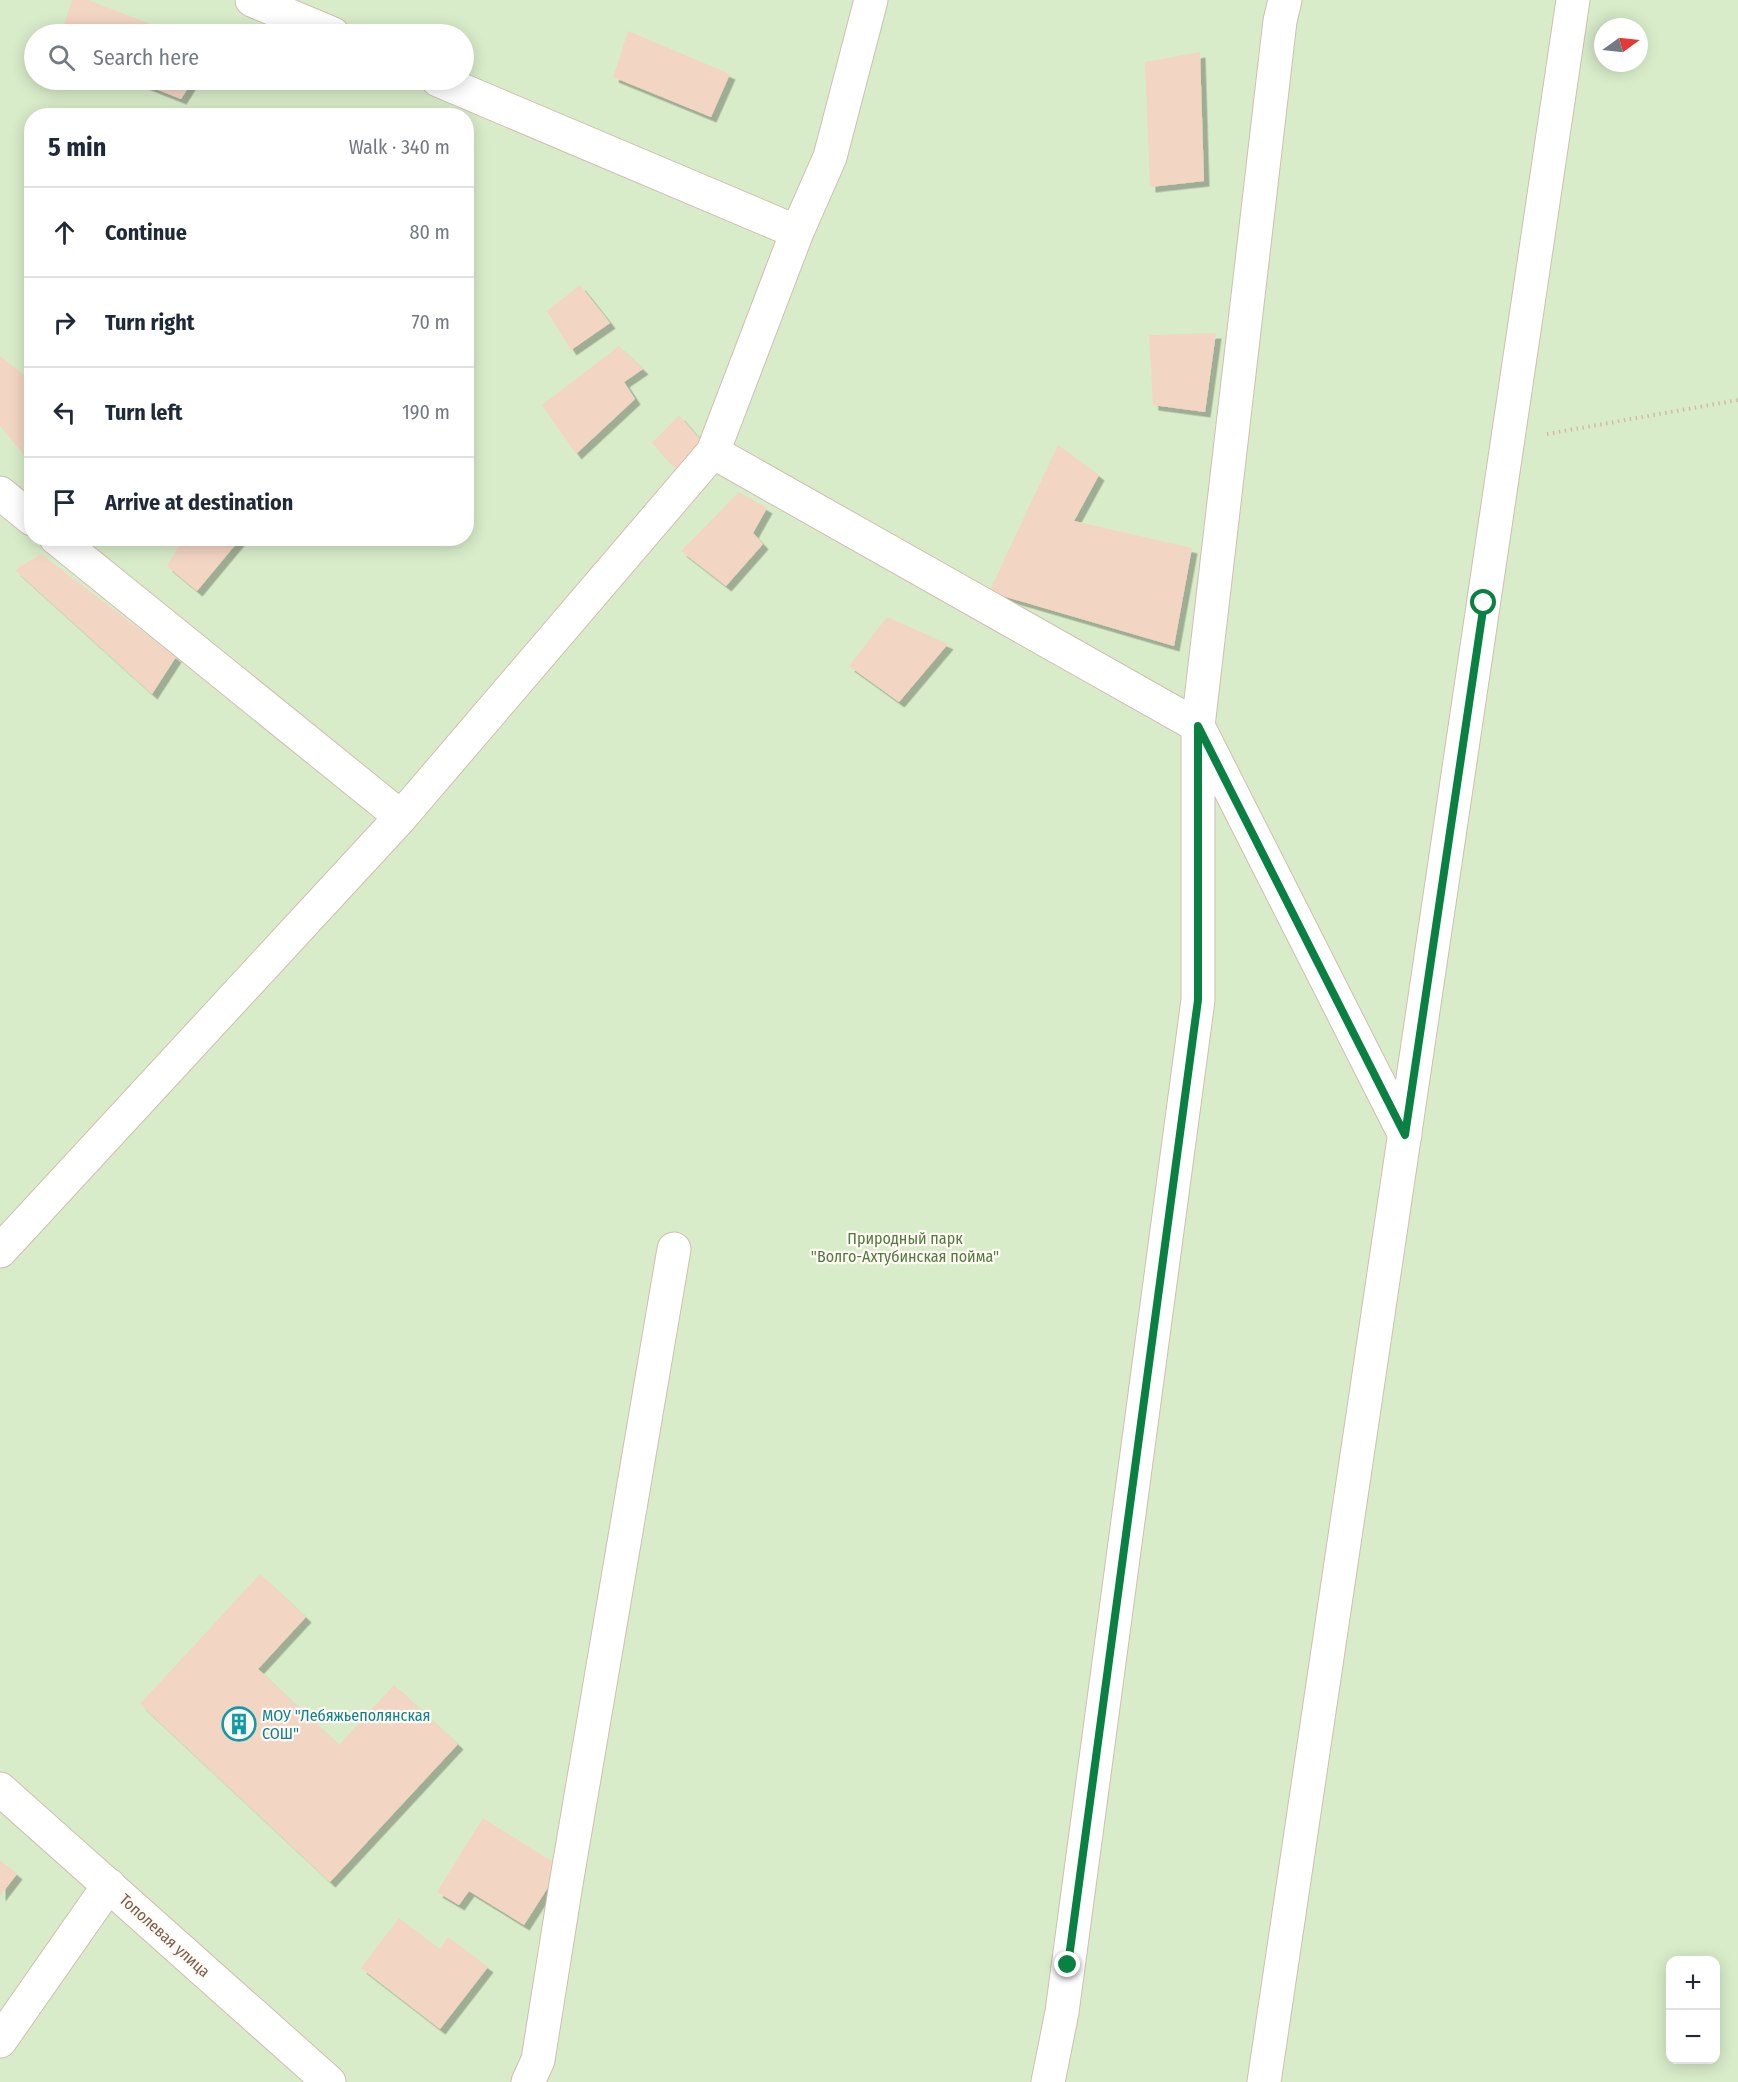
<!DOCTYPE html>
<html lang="en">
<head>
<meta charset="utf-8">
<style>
	:root { --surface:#fff; --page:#f6f6f7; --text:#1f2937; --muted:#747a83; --line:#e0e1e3 }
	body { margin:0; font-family:"Fira Sans Condensed",sans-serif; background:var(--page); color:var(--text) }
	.controls { position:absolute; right:18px; bottom:18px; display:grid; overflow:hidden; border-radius:12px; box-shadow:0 3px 15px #0003 }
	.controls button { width:54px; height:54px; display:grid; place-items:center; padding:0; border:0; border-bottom:2px solid var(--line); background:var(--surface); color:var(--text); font:30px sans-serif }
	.compass { position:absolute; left:1594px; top:18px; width:54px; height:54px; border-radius:50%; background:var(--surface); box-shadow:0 3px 15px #0003; rotate:75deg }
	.stop { position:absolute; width:18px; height:18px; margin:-14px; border:4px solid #0b8043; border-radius:50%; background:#fff }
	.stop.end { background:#0b8043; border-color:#fff; box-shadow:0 2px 6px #0008 }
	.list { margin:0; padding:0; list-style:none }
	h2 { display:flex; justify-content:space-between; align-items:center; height:78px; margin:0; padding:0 24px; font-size:26px }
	h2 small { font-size:20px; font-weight:400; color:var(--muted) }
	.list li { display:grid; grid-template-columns:39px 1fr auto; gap:18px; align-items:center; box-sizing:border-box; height:90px; padding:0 24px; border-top:2px solid var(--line) }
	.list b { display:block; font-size:22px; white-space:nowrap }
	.list em { font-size:20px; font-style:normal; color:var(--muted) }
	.icon { flex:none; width:33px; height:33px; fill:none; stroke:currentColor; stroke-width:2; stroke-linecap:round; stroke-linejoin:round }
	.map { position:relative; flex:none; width:1738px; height:2082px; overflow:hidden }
	.search { position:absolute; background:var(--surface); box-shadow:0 3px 15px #0003; left:24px; top:24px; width:450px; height:66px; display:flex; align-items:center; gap:15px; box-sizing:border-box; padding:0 21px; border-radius:33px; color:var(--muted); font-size:22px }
	.panel { position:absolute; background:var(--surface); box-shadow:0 3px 15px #0003; left:24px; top:108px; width:450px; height:438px; border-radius:24px }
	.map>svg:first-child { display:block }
	.green { fill:#d8ecc9; fill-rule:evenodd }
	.building { fill:#f3d5c3; filter:url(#shadow) }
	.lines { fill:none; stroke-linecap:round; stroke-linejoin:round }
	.street-casing { stroke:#d1beb0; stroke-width:35 }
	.path { stroke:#d9b8a5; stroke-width:4; stroke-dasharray:1.5 4.5; stroke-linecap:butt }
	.street { stroke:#fff; stroke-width:33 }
	.route { stroke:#0b8043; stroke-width:8 }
	.labels { text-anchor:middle; stroke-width:4.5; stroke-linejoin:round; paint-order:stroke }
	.park-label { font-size:16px; fill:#537a41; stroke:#fffaf3 }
	.culture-label { font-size:16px; fill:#0d838f; stroke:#fffaf3; text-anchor:start }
	.street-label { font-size:16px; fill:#7a5c4d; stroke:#fffaf3 }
</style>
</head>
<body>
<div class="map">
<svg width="1738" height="2082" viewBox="0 0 1738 2082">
	<defs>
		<filter id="shadow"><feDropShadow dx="5.5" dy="5.5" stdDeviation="0" flood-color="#0004"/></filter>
	</defs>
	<rect width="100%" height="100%" fill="#fdf6ec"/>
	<!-- green -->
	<path class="green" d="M0,0H1738V2082H0ZM1603,27H1639V63H1603ZM34,34H464V80H34ZM32,116H466V538H32ZM1670,1960H1716V2060H1670Z"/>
	<!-- building -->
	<path class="building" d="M72,0H88L177,34H61Z
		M628,31L730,74L711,117L613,77Z
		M1200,52L1204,181L1150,187L1145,62Z
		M133,80H193L181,99Z
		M580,285L610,323L571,350L547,311Z
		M1216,333L1205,412L1153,405L1149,335Z
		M619,346L643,369L624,382L635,399L576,454L542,405Z
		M0,356L32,381V464L0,426Z
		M679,415L703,443L677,470L652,443Z
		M1058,445L1099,475L1074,521L1192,548L1174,646L989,592Z
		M739,492L767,508L753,533L763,544L726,586L681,551Z
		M184,538H241L197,591L167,566Z
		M41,554L176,657L152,694L15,570Z
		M887,617L948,644L899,702L849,666Z
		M260,1574L306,1617L258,1669L339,1745L394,1685L458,1744L330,1882L140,1704Z
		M483,1818L561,1867L524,1925L469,1891L459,1905L437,1892Z
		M0,1860L17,1874L0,1896Z
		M399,1918L440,1949L448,1937L488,1967L440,2029L361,1968Z"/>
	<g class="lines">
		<defs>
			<path id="street" d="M252,0L333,34
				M438,80L797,232
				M713,452L1198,726L1405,1135
				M0,493L32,519
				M56,538L401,817
				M0,1251L401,817L713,452L797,232L830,157L871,0
				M0,1789L329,2082
				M0,2041L109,1885
				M528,2082L538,2060L566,1884L674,1249
				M1048,2082L1062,2012L1198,1000V726L1280,21L1285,0
				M1264,2082L1573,0"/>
		</defs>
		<!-- street casing -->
		<use href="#street" class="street-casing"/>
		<!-- path -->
		<path class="path" d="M1547,434L1738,400"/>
		<!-- street -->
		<use href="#street" class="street"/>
	</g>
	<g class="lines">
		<!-- route -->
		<path class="route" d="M1068,1965L1198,1000V726L1405,1135L1484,603"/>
	</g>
	<!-- icons -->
	<defs>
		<symbol id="building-ring" viewBox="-11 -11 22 22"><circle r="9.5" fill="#fffaf3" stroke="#0f9aa8" stroke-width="1.5"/><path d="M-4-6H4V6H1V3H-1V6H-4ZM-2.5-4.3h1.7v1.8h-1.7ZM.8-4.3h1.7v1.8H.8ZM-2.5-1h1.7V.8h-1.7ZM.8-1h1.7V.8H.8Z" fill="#0f9aa8"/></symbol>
	</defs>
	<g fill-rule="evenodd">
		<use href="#building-ring" x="220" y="1705" width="38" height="38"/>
	</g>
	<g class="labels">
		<!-- park labels -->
		<g class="park-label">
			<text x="905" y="1244">Природный парк<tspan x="905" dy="18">"Волго-Ахтубинская пойма"</tspan></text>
		</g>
		<!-- culture labels -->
		<g class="culture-label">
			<text x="262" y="1721">МОУ "Лебяжьеполянская<tspan x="262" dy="18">СОШ"</tspan></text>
		</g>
		<!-- street labels -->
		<g class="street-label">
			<text transform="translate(165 1935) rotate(42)" y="6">Тополевая улица</text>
		</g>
	</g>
</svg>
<div class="controls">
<button>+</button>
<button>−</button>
</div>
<svg class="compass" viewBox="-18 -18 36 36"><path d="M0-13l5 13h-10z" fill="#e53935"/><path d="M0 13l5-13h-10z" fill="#747a83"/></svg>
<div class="stop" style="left:1484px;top:603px"></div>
<div class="stop end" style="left:1068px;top:1965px"></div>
<div class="search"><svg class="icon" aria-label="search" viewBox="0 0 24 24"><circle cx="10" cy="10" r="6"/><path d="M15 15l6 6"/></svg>Search here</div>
<section class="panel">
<h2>5 min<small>Walk · 340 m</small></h2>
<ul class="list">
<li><svg class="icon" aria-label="ahead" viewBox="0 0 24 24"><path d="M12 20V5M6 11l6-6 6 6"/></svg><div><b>Continue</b></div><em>80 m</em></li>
<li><svg class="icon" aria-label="right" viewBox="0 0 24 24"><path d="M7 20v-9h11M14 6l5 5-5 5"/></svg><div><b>Turn right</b></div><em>70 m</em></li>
<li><svg class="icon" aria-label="left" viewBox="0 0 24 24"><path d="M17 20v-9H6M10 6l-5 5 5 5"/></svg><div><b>Turn left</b></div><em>190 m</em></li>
<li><svg class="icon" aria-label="arrive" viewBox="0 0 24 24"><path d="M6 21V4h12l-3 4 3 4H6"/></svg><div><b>Arrive at destination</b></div></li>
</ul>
</section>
</div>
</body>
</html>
